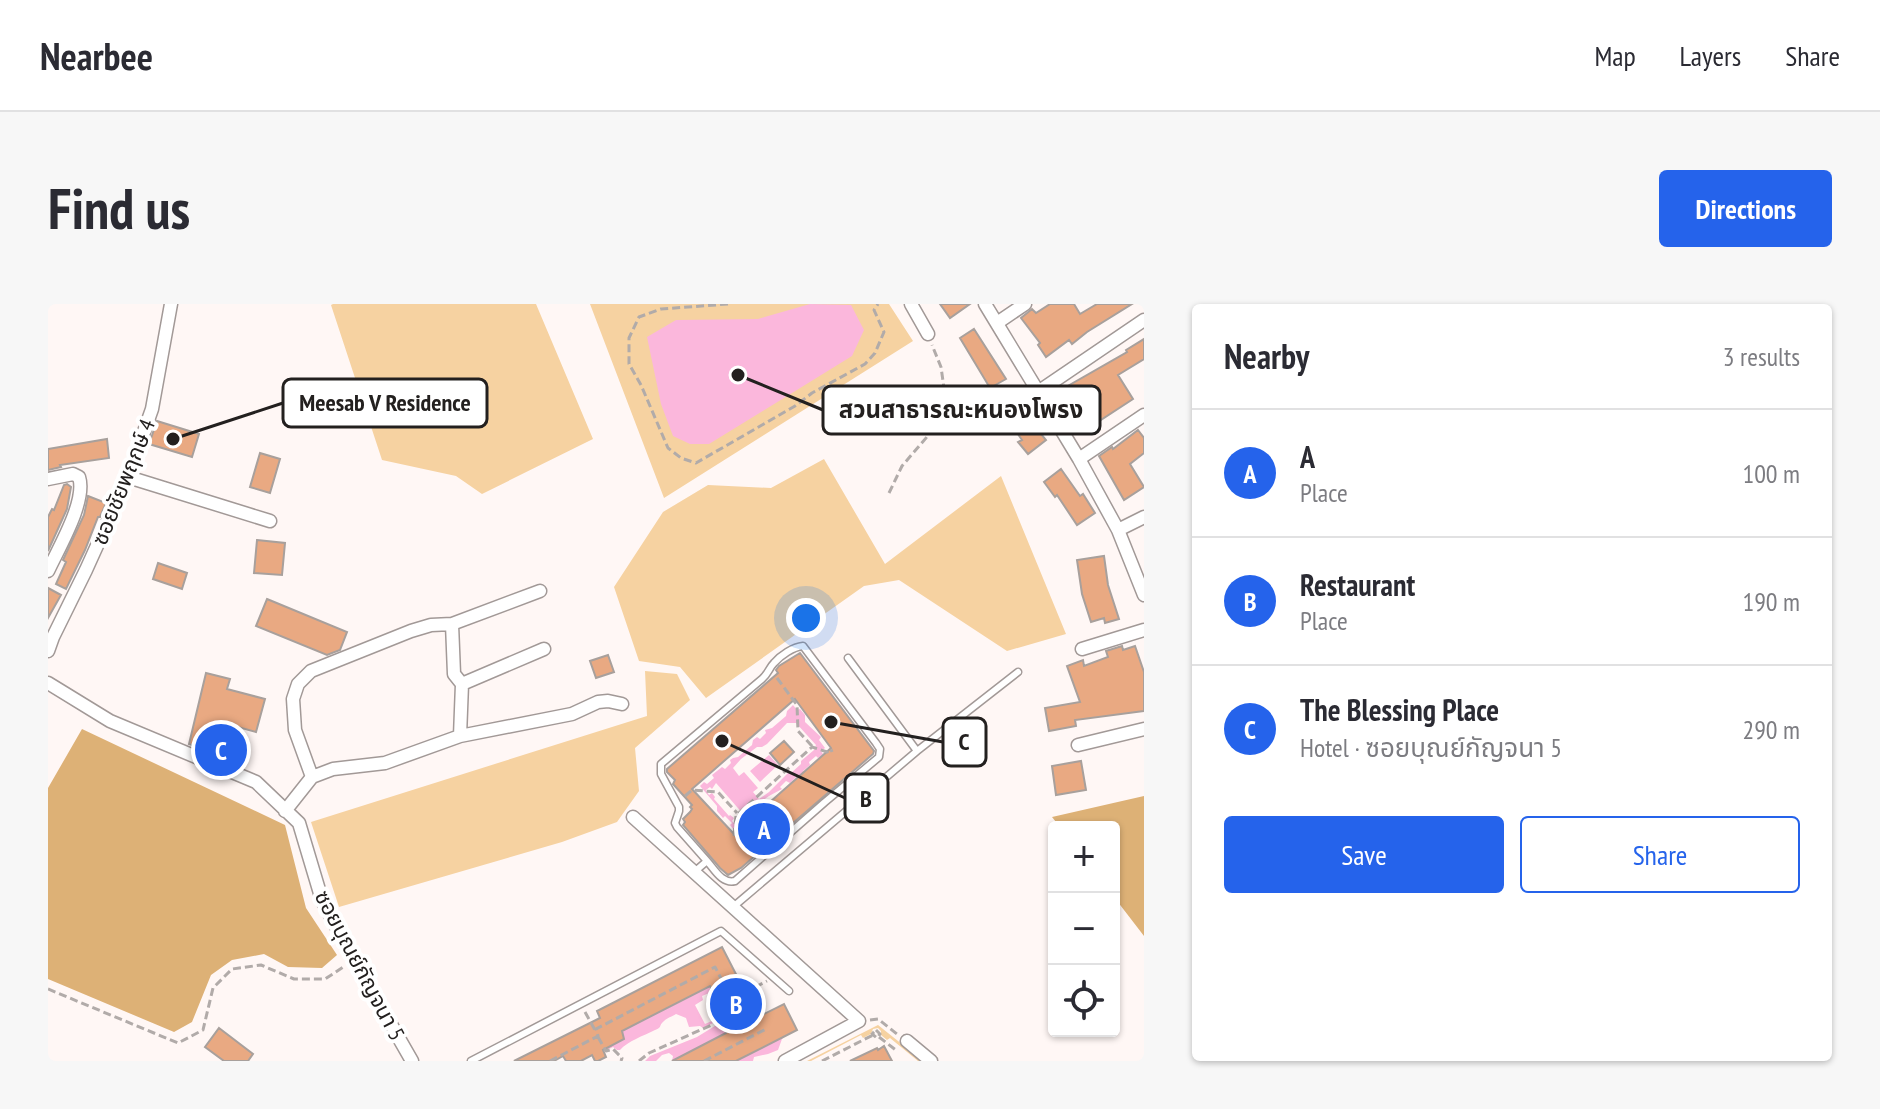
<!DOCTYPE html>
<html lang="en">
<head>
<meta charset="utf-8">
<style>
	:root { --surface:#fff; --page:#f7f7f7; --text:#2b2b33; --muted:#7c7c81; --line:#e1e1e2; --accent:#2563eb }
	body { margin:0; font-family:"PT Sans Narrow","Noto Sans Thai",sans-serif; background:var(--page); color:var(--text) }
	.controls { position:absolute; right:24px; bottom:24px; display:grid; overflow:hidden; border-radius:8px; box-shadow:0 2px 6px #0004 }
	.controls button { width:72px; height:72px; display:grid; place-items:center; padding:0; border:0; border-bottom:2px solid var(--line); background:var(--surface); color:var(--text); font:40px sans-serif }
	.you { position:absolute; left:758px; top:314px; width:28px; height:28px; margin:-20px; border:6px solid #fff; border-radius:50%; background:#1a73e8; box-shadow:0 0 0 12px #1a73e833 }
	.badge { display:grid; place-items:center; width:52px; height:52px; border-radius:50%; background:var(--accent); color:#fff; font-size:26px; font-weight:700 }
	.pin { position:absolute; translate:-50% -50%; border:4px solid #fff; box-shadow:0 2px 8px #0006 }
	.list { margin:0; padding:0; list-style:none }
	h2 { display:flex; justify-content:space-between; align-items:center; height:104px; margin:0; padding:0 32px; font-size:34px }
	h2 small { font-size:26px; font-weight:400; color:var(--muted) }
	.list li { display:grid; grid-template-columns:52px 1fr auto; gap:24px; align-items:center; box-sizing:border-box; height:128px; padding:0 32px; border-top:2px solid var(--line) }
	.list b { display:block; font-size:30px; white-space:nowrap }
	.list p { margin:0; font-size:26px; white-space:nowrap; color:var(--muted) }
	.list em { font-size:26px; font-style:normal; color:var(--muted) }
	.actions { display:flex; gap:16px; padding:24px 32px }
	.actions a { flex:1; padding:18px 0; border:2px solid var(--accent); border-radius:8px; text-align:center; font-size:28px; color:var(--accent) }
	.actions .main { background:var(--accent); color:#fff }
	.icon { flex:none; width:44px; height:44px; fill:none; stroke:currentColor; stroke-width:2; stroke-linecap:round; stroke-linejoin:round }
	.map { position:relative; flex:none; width:1096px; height:757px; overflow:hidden; border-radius:8px }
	header { display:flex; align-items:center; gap:48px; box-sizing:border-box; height:112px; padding:0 40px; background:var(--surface); border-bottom:2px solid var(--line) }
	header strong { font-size:38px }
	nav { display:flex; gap:44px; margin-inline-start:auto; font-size:28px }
	.intro { display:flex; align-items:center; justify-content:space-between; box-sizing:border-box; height:192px; padding:0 48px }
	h1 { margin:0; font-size:56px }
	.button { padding:20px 36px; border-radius:8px; background:var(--accent); color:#fff; font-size:28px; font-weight:700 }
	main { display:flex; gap:48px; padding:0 48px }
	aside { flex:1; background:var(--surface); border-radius:8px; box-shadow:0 2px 6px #0004 }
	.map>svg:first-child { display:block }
	.green { fill:#f6d2a1 }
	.forest { fill:#ddb176 }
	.water { fill:#fbb7dc; fill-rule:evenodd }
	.building { fill:#e9a982; stroke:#a8a09c; stroke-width:2; fill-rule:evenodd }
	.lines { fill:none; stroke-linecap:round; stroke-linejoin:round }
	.lane-casing { stroke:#a29997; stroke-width:9 }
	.street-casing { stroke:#a29997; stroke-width:15 }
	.path { stroke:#b1aba9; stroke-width:3; stroke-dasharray:8 4; stroke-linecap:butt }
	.lane { stroke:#fff; stroke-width:6 }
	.street { stroke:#fff; stroke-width:12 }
	.labels { text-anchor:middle; stroke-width:8; stroke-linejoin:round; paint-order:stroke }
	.street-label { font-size:22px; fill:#23201f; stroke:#fff }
	.leader { fill:none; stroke:#23201f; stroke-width:3 }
	.callout-dot { fill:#23201f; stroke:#fff; stroke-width:3 }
	.callout { fill:#fff; stroke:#23201f; stroke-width:3 }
	.callout-label { font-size:24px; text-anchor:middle; font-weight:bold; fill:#23201f }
</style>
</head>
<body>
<header>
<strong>Nearbee</strong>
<nav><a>Map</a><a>Layers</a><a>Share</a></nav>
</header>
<div class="intro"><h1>Find us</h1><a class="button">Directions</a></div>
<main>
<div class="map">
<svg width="1096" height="757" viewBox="0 0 1096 757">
	<rect width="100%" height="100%" fill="#fff7f5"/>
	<!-- green -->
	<path class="green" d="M285,0H488L545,135L434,190L408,172L334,156L283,1Z
		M542,0H841L865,37L616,194Z
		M776,155L837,260L953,172L1018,330L959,347L851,276L816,282L658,394L632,363L591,357L566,283L615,208L660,181L723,184Z
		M597,367L629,370L642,396L587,444L591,487L569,518L514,538L291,603L263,518L599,412Z
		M830,721L875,757H870L842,734L839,736L833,731V727L830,724L825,725L823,730L815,734L813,731L763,757H759Z"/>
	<!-- forest -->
	<path class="forest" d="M34,425L237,521L258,604L289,651L274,664L240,663L216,650L184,656L163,671L144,718L126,728L0,675V484Z
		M1096,492V632L1066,593V523H1012L1004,513Z"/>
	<!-- water -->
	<path class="water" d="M762,0L803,1L816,26L804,52L661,140H642L625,132L613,100L599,33L628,16L710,15Z
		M745,401L749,406L752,405L757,411V418L773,433L771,436L777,444L773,447L775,450L770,454L768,452L761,458L762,461L755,467L757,470L752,474L749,472L742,479L738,477L732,483L734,485L721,492L714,497L715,499L686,526L682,521L684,519L677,512L675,514L669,507V502L652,482L656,478L659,480L666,474L664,471L674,463L677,465L683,459L682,456L685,454L690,453L704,441L705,436L709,433L712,435L718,429L717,426L724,424L738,412L739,407ZM739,419H748L768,441L766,446L753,457V460L743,469H740L721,488L711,495L705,488L710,484L696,468L691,472L685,464L693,455L709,443H714L719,440ZM668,479L696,511L690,515L692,517L688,521L684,517L686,514L682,511L681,512L666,495L667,493L664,489L661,491L658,486L662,483L664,485Z
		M721,451L730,461L712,478L702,467Z
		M663,682L666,687L654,692L655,696L647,701L657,720L666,716L662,709L669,706L671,716L655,724L652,722L641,723L638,714L628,710C625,712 619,714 616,717C610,722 615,723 607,726C595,732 580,737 572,746H569L565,743L559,746L549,726L575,733L576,732L574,727L607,710L601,699L618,705Z
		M705,702L708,711L696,720L624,757L625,752L621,749L614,751L608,757H597L602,752L649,733L675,717Z
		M739,730L734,735L730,746L720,750L706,753L705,757H688Z"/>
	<!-- building -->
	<path class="building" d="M892,0H922L902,14Z
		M1002,0H1026L1032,10L1049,0H1084L1039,28L1024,40L1021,36L998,53L990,41L992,39L973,14L984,5L988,9Z
		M926,25L958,75L942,84L912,34Z
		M1096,35V55L1070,71L1085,95L1042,123L1030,104L1033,103L1018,83L1079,48L1078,46Z
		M976,96L986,110L980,114L998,136L980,150L970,138L974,136L956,110Z
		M109,117L151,130L144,153L101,140Z
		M1090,126L1096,134V149L1082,160L1096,183L1076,196L1051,152L1064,143L1065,145Z
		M59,135L61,154L12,161L13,163L0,166V145Z
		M212,149L232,155L222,189L202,183Z
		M1013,165L1032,192L1035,190L1047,209L1029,221L1009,191L1007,193L996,178Z
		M19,180L23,183L19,205L0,247V213L4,205L6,206L16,181Z
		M40,192L58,199L52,213H50L37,246L18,285L8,280L18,258L15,256L36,211Z
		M209,236L237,239L234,271L206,269Z
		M1056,252L1060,281L1071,315L1057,319L1056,314L1043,318L1034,290L1029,256Z
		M110,259L139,269L134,285L105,275Z
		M0,284L13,291L0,314Z
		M219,295L299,328L292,346L279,351L208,322Z
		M1074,342L1075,346L1087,342L1096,368V407L1027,416L1028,422L1001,427L997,404L1032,398L1019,362L1035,356L1036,362L1060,353L1058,347Z
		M752,349L826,447L825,450L693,564L680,571L672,564L635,521L637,518L635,515L642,508L644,505L642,503L644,501L625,480L627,476L619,468V465L730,369L728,366L731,362ZM747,395L783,444L686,530L644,485Z
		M560,351L566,368L548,374L542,357Z
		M158,369L182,375L179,385L217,395L208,428L172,418L165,447L141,440Z
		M736,437L746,448L732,461L722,449Z
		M1033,457L1038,486L1008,491L1004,462Z
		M674,643L710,713L736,700L749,726L688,757H624L678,729L667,709L674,704L662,682L574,727L576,735L555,746L558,753L550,757H547L544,751L533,757H518L515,752L506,757H466L552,714L549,707Z
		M171,724L205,750L200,757H176L157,743Z
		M836,742L844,757H802L829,744L830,746Z"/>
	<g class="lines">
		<defs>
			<path id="lane" d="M869,447L970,368
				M645,569L659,557C667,566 674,580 687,577L777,498L831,453L832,445L828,439L755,342C745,343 733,351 726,359C721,364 720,370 714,375L613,460V470L631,503V507L627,519L629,523L659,557
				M685,603L869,447L800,354
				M423,757L673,627L741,687"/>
			<path id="street" d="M863,0L880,30
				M937,0L1031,155L1070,226L1096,291
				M949,19L977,0
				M990,88L1096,16
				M1031,155L1096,111
				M80,173L222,217
				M0,175L25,170L31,173C39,197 10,245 0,267
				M1070,226L1096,213
				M404,320L406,370L414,380L412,432
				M1034,345L1096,326
				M0,347L5,333L38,266L80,173L104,105L123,0
				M0,379L62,417L208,478L251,519L274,596L306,656L364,757
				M414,380L496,345
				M1030,441L1096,425
				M264,473L247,426L245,395L250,380L263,367L363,327L383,321L404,320L492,287
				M237,507L264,473L285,465L337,459L412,432L524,410L550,398L560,397L574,400
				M585,513L811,717L737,757
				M859,737L883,757"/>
		</defs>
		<!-- lane casing -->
		<use href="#lane" class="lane-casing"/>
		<!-- street casing -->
		<use href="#street" class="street-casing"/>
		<!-- path -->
		<path class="path" d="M680,0L613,5L591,13L581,34V60L593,81L620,144L633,154L648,159L747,102L764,89L817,60L827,49L836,28L826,6L830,0
			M841,189L854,162L896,113L897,91L893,63L884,41
			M729,374L749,401L750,427L764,442
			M637,492L644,486L670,488L689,509
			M686,532L688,512L692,508L764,443L779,448L783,445L784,448
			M0,685L130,739L155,726L165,684L184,665L213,661L246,675H277L297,662
			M537,708L547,726
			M822,716L830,715L849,730
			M828,726L832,730L829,734L824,730Z
			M550,733L558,747L565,745L574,754L573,757
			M831,733L849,747
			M502,757L550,732L548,725L667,663L684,695
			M591,757L601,749L677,715L680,700L684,695L719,677
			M656,757L720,724
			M774,757L825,731"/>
		<!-- lane -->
		<use href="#lane" class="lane"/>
		<!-- street -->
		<use href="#street" class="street"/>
	</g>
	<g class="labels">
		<!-- street labels -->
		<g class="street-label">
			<text transform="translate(75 178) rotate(-68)" y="8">ซอยชัยพฤกษ์ 4</text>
			<text transform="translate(312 661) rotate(62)" y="8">ซอยบุณย์กัญจนา 5</text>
		</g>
	</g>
	<!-- callouts -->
	<path class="leader" d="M125 135L235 99M690 71L775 106M783 418L895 438M674 437L797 494"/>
	<g class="callout-dot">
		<circle cx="125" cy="135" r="8"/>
		<circle cx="690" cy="71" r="8"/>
		<circle cx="783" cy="418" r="8"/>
		<circle cx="674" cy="437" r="8"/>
	</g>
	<g class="callout">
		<rect x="235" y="75" width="204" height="48" rx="8"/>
		<rect x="775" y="82" width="277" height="48" rx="8"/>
		<rect x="895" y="414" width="43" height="48" rx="8"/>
		<rect x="797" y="470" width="43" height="48" rx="8"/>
	</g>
	<g class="callout-label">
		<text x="337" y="107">Meesab V Residence</text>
		<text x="913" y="114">สวนสาธารณะหนองโพรง</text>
		<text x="916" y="446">C</text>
		<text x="818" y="503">B</text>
	</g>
</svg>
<div class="controls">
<button>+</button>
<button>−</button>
<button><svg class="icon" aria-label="locate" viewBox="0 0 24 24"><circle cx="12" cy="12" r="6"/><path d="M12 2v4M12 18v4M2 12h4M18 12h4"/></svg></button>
</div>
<div class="you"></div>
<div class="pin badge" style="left:716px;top:525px">A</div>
<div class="pin badge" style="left:688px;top:700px">B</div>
<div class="pin badge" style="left:173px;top:446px">C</div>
</div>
<aside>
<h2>Nearby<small>3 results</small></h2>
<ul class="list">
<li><span class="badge">A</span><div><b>A</b><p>Place</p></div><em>100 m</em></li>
<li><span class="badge">B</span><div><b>Restaurant</b><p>Place</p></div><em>190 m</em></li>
<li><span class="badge">C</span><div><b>The Blessing Place</b><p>Hotel · ซอยบุณย์กัญจนา 5</p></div><em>290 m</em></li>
</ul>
<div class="actions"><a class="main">Save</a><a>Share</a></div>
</aside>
</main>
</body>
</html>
